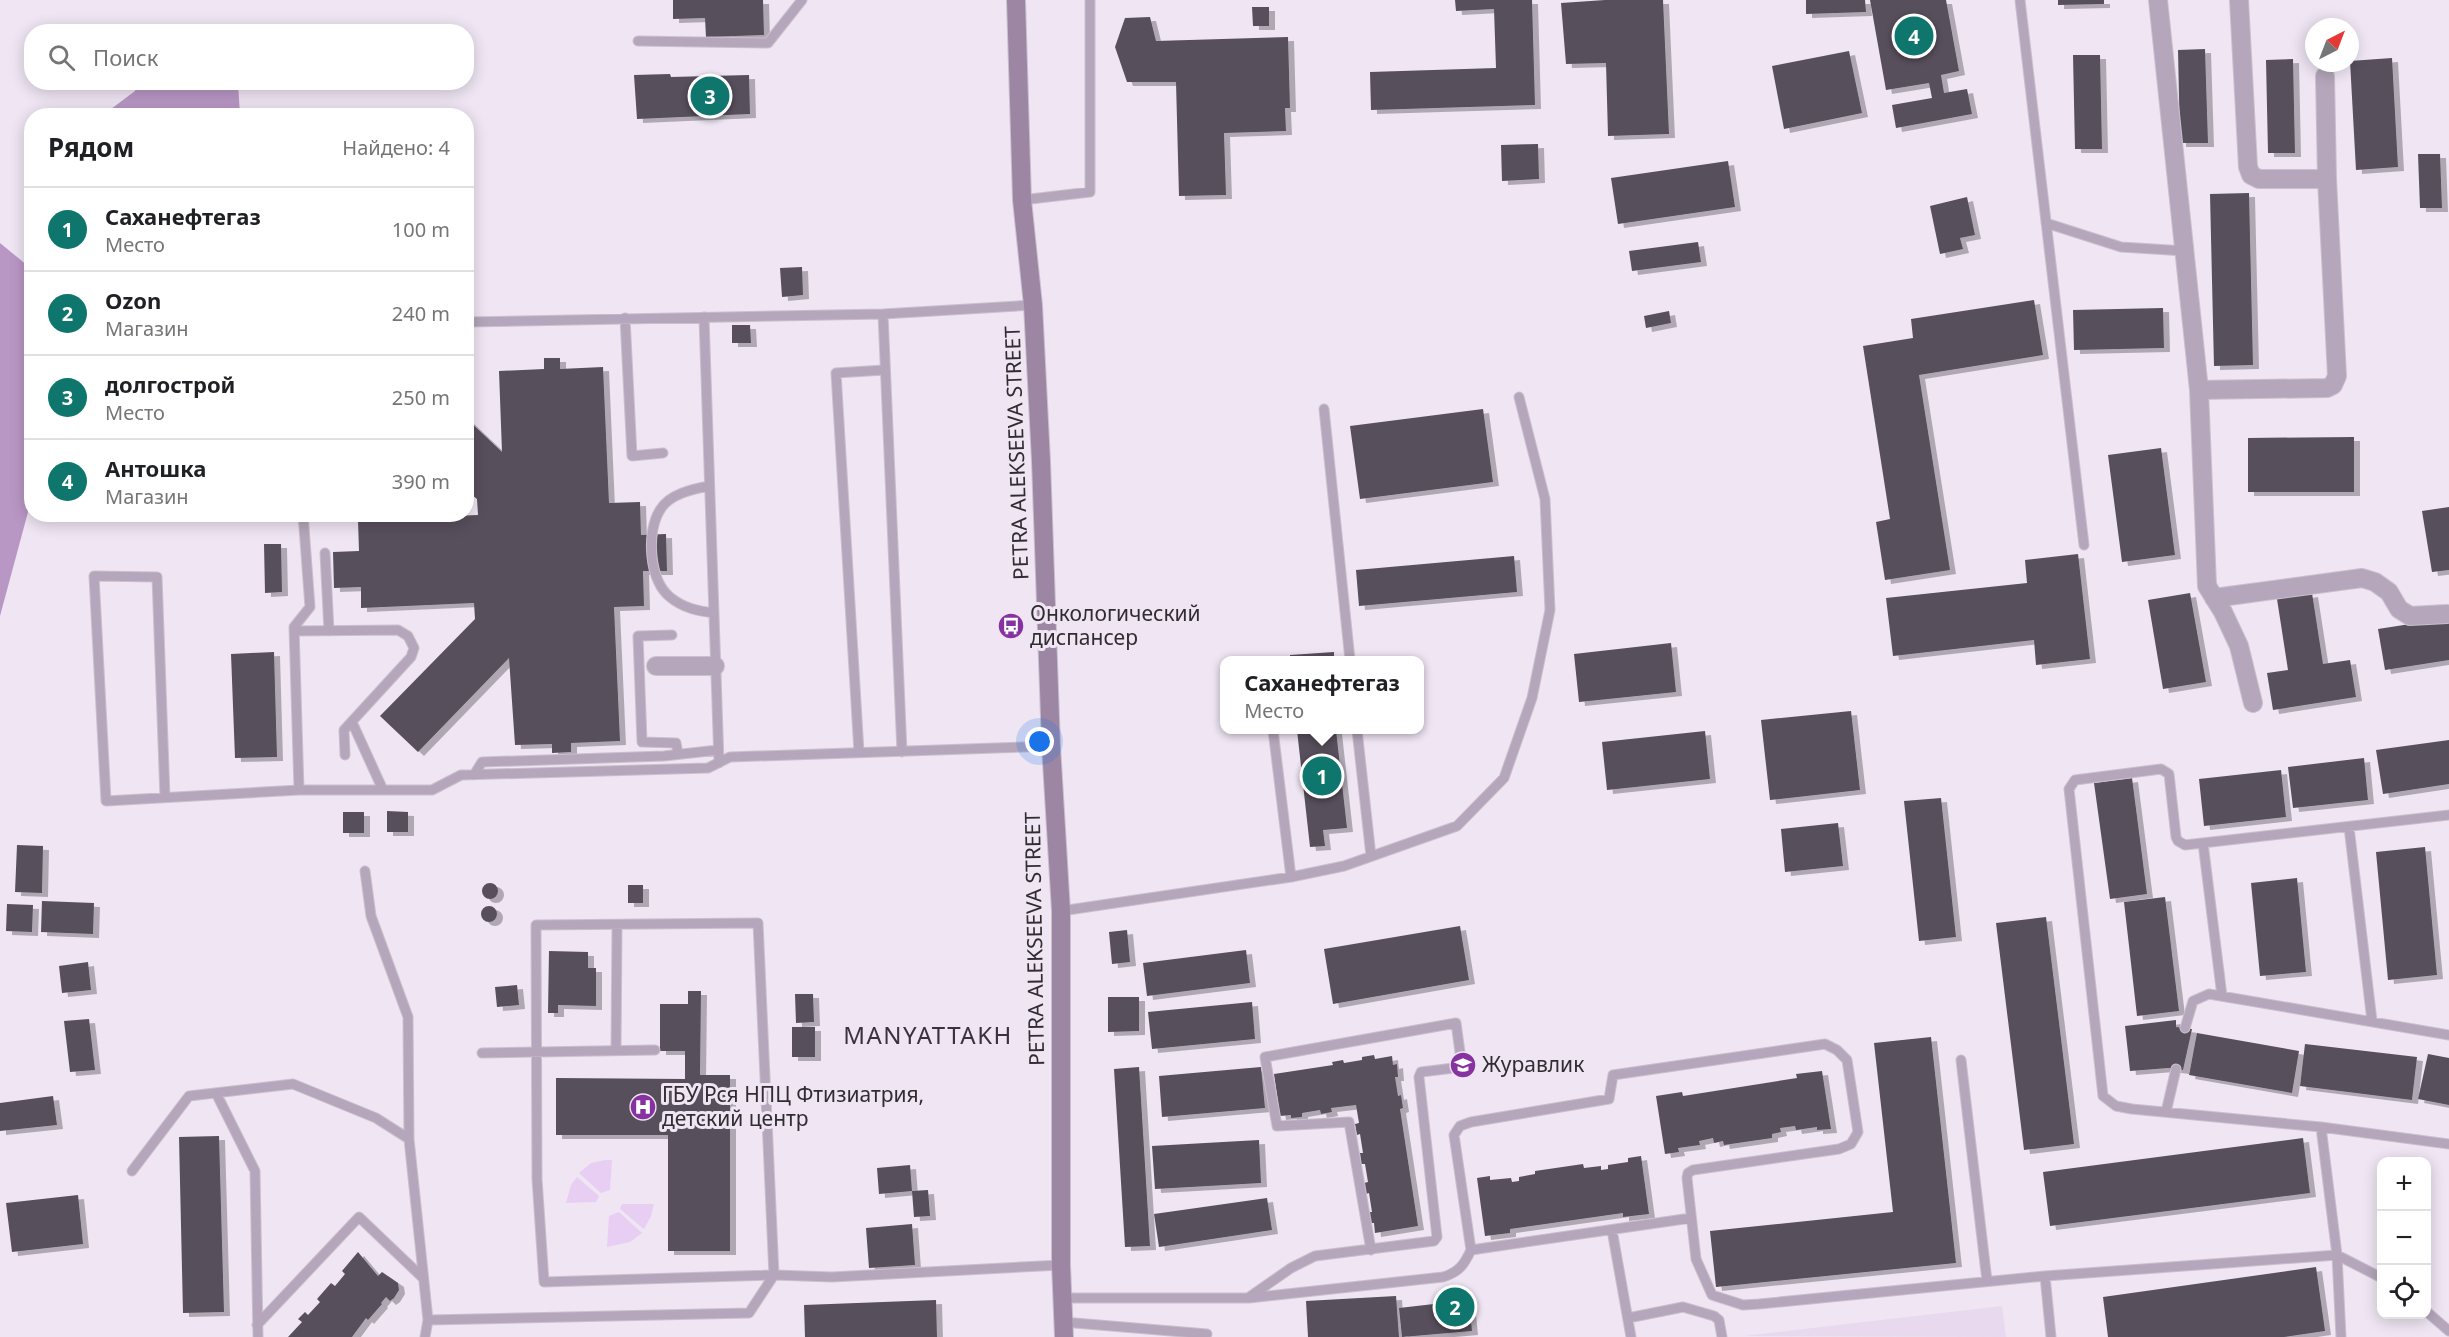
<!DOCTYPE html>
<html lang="ru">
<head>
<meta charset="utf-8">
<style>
	:root { --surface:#fff; --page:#f6f6f6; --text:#202124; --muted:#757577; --line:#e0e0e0; --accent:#0f766e }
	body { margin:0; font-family:"Noto Sans",sans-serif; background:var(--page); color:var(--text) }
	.controls { position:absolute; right:18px; bottom:18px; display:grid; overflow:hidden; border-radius:12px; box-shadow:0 3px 15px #0003 }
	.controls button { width:54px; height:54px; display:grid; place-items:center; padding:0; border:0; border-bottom:2px solid var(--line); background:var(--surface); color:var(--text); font:30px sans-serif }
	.compass { position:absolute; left:2305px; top:18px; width:54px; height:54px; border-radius:50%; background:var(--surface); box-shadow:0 3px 15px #0003; rotate:42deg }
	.you { position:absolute; left:1040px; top:742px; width:21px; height:21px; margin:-15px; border:4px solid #fff; border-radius:50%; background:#1a73e8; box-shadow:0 0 0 9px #1a73e833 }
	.badge { display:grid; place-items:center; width:39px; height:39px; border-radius:50%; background:var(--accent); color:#fff; font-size:20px; font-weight:700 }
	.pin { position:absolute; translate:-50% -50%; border:3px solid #fff; box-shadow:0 2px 6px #0006 }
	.popup { position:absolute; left:1220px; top:656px; width:204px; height:78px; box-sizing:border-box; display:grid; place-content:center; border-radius:12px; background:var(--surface); filter:drop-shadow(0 2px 4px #0005); font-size:20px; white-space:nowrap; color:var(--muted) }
	.popup b { font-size:22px; color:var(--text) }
	.popup::after { content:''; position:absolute; left:50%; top:100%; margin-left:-12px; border:12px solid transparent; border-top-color:var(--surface) }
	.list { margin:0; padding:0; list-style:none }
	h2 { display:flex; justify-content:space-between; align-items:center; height:78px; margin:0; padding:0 24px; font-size:26px }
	h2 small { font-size:20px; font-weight:400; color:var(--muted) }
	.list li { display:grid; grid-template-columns:39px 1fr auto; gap:18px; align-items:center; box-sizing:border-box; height:84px; padding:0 24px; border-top:2px solid var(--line) }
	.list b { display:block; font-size:22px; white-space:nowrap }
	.list p { margin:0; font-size:20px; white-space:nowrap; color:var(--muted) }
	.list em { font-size:20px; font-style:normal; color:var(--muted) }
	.icon { flex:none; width:33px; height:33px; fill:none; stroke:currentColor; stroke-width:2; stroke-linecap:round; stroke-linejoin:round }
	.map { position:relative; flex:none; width:2449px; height:1337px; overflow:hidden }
	.search { position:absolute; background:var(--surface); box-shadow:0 3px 15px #0003; left:24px; top:24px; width:450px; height:66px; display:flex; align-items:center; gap:15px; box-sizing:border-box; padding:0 21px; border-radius:24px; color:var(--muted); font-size:22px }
	.panel { position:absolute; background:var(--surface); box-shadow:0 3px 15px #0003; left:24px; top:108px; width:450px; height:414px; border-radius:24px }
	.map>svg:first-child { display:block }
	.built { fill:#e9d9ef }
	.green { fill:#e8cef2 }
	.forest { fill:#b997c5 }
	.building { fill:#584f5b; filter:url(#shadow) }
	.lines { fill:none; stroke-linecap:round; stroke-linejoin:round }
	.lane-casing { stroke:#c9c0cc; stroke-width:11 }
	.street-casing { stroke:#c9c0cc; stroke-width:20 }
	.secondary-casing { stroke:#c9c0cc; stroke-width:20 }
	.lane { stroke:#b5a6bb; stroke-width:9 }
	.street { stroke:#b5a6bb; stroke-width:18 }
	.secondary { stroke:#9c86a4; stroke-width:18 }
	.labels { text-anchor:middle; stroke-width:6; stroke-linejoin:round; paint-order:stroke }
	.street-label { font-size:21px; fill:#302c31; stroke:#efe5f3 }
	.poi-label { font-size:21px; fill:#302c31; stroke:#efe5f3; text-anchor:start }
	.quarter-label { font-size:24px; letter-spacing:1.5px; fill:#3b323e; stroke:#efe5f3 }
</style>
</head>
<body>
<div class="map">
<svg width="2449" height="1337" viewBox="0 0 2449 1337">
	<defs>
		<filter id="shadow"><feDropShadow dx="6" dy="4" stdDeviation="0" flood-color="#0004"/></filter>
	</defs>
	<rect width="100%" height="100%" fill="#efe5f3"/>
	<!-- built -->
	<path class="built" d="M2002,1306L2006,1337L1744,1336Z"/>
	<!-- green -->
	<path class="green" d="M605,1160H612L610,1190L601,1193L579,1173L591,1163Z
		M577,1177L599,1196L596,1202L566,1203L571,1185Z
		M622,1204H654L651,1216L644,1229L620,1209Z
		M619,1212L642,1233L630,1242L607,1247L609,1216Z"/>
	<!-- forest -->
	<path class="forest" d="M136,83H238L240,115H103L135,91Z
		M0,243L28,266L32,273L31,501L0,616Z"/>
	<!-- building -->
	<path class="building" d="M673,0H763L764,35L706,37L705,18L673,19Z
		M1455,0H1532L1535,105L1371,110L1370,72L1496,68L1494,9L1456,11Z
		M1605,0H1663L1669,134L1608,136L1606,63L1566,64L1561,3Z
		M1806,0H1865L1866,12L1806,14Z
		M1870,0H1946L1959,71L1941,75L1944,93L1967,89L1972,114L1896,128L1892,105L1932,98L1929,83L1886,90Z
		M2058,0H2104V4L2058,5Z
		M1252,7H1269V26H1253Z
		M1150,17L1156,41L1288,37L1290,108H1285L1286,131L1224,133L1226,195L1179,196L1176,82H1127L1115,47L1125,18Z
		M2205,49L2208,143H2180L2178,50Z
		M1849,51L1862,113L1784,129L1772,66Z
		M2073,55H2100L2102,149H2075Z
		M2392,58L2398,167L2356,170L2350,61Z
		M2293,59L2295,153H2268L2266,60Z
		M670,74L671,77L749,75L750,114L637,119L634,75Z
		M1538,144L1539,179L1502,181L1501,145Z
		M2418,154H2440L2442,208H2420Z
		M1728,161L1735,207L1618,224L1611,178Z
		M2249,193L2253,365L2214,366L2210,194Z
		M1967,197L1975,235L1960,238L1963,249L1940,254L1930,206Z
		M1698,242L1701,262L1632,271L1629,251Z
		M802,267L803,295L782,297L780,268Z
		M2034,300L2043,355L1919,375L1950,570L1885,580L1876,522L1890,519L1863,346L1913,338L1911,319Z
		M2163,308L2164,348L2074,350L2073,310Z
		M1669,311L1671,323L1646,328L1644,316Z
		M732,325H750L751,343H732Z
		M544,358H560V369L603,367L609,503L640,502L641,535L666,534L667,571H643L644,606L614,607L620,741L571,743V752L552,753V744L515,745L509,658L418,752L380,716L475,619L474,603L361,608V587L334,588L333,552L359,551L358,520L478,515L477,499L466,490V418L502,452L499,371L544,369Z
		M1483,409L1493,482L1360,499L1350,426Z
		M2354,437V492H2248V438Z
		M2161,448L2175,555L2122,562L2108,455Z
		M2449,507V570L2432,572L2422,511Z
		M264,544H281L282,592L265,593Z
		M2078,554L2090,659L2036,665L2034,640L1893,656L1886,598L2027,583L2025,560Z
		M1514,556L1517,592L1359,606L1356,570Z
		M2190,593L2206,682L2163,689L2148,600Z
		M2312,593L2323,664L2350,660L2356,697L2273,710L2267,673L2288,670L2277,599Z
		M2449,618V660L2385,670L2378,629Z
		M1671,643L1676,692L1579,702L1574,654Z
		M274,652L277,757L235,758L231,654Z
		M1334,652V660H1290V655Z
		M1851,711L1860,790L1770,800L1761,720Z
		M1297,730H1336L1347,828L1323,830L1325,846L1310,847Z
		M1705,731L1710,779L1607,790L1602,742Z
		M2449,740V784L2383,794L2376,750Z
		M2364,758L2368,800L2293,808L2288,767Z
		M2281,770L2286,817L2204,826L2199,779Z
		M2132,778L2147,894L2110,899L2094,783Z
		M1941,798L1956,937L1919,941L1904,801Z
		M387,811L408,812V832H387Z
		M343,812H364V833H343Z
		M1838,823L1843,866L1785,872L1781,829Z
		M17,845L43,846L42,893L15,892Z
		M2425,847L2437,975L2388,980L2376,852Z
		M2297,878L2306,972L2260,976L2251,883Z
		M482 891a8 8 0 1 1 16 0a8 8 0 1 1-16 0Z
		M628,885H643V903H628Z
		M2165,897L2179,1011L2137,1016L2124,902Z
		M42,901L94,903L93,934L41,932Z
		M7,904L33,905L32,932L6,931Z
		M481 914a8 8 0 1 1 16 0a8 8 0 1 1-16 0Z
		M2046,917L2074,1144L2024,1150L1996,923Z
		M1460,926L1469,980L1333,1004L1324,949Z
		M1127,930L1130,962L1112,964L1109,932Z
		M1246,950L1250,983L1147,996L1143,963Z
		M549,951L588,952V968H596V1006L558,1005V1013H548Z
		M88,962L91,990L62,993L59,966Z
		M517,985L519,1005L497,1007L495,987Z
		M688,991H701L700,1075H730V1251H668V1135H556V1078L685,1079V1051H660V1004H688Z
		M795,994H813L814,1022L796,1023Z
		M1108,997H1139V1031L1108,1032Z
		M1252,1002L1255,1039L1152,1049L1148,1012Z
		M89,1019L95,1070L70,1072L64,1021Z
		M2176,1020V1027L2192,1029L2183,1070L2168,1068L2130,1071L2125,1026Z
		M792,1027H815V1057H792Z
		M2197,1033L2299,1051L2292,1093L2189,1075Z
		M1931,1037L1956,1263L1716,1287L1710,1231L1893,1212L1874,1043Z
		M2305,1044L2417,1057L2412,1100L2300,1086Z
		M2428,1054L2449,1058V1105L2418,1099Z
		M1374,1055L1375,1059L1392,1056L1393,1065L1397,1064L1398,1077H1395L1398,1096L1401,1095L1403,1108L1400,1109L1418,1226L1375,1233L1374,1223H1370L1369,1212H1372L1369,1193L1366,1194L1364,1183L1368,1182L1365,1164H1361L1360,1153H1363L1360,1134L1357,1135L1355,1124L1359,1123L1356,1105L1331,1108L1332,1112L1321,1114L1320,1110L1302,1113V1117L1291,1118V1115L1280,1116L1274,1074L1333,1065L1332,1062L1343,1060L1344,1063L1362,1060V1057Z
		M1139,1067L1150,1246L1125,1247L1114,1069Z
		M1261,1067L1265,1108L1162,1117L1159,1076Z
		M1822,1071L1831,1129L1817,1130V1127L1796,1130L1795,1126L1780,1128L1781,1132L1772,1134V1138L1724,1145L1723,1141L1714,1143L1713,1138L1699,1141L1700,1145L1678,1148L1679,1152L1665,1154L1656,1096L1682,1092L1683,1096L1797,1078L1796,1074Z
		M53,1096L57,1125L0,1131V1103Z
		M219,1136L224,1312L183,1313L179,1137Z
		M2303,1138L2310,1193L2050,1226L2043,1172Z
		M1259,1140L1261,1183L1155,1189L1152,1146Z
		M1641,1156L1649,1214L1623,1217V1213L1510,1229V1233L1485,1236L1477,1178L1490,1176V1180L1511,1178L1512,1182L1519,1181V1177L1535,1174V1171L1583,1164L1584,1168L1601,1166V1170L1608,1169V1165L1628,1162V1158Z
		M910,1165L912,1191L879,1194L877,1168Z
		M928,1190L930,1216L914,1217L912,1191Z
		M78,1195L83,1244L12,1252L6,1203Z
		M1267,1198L1272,1230L1159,1247L1154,1214Z
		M912,1224L915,1265L869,1268L866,1228Z
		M358,1252L378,1276L382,1272L398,1283L399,1290L394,1298L390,1301L386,1297L381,1303L382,1304L368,1320L366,1318L352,1337H288L302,1322L298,1319L305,1312L308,1315L320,1302L317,1299L331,1283L335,1286L345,1274L342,1271Z
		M2316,1267L2325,1331L2284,1337H2108L2103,1297Z
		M1396,1296L1399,1337H1308L1306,1301Z
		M936,1300L937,1337H805L804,1305Z
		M1469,1300L1472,1331L1402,1337L1399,1308Z"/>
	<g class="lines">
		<defs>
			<path id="lane" d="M2020,0L2084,545
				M638,41L768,43L802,0
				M1022,200L1090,192V0
				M2046,223L2121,247L2185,251
				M883,314L902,752
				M704,317L719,763
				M625,318L632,456L663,453
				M466,322L883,314L1033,305
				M1324,409L1350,660
				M709,486C693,489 669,494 660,510C646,532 649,580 670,597C683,608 698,611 714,613
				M325,553L329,631
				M294,631L398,630L408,636L414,648L411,657L344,730L345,755
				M672,635L638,636L642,742L676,743L678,754
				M352,722L383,790
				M1273,730L1291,877
				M1357,730L1371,856
				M859,752L836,373L884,370
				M474,775L482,762L664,756L718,750
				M299,790L294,627L310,607L303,514
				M165,797L157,577L94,576L106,801L299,790H432L461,775L708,768L730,757L1051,746
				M2449,815L2185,845L2178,841L2176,837L2169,774L2161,769L2075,780L2069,789L2103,1096L2116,1106L2132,1109L2321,1127L2449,1144
				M2349,827L2372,1021
				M2203,843L2222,996
				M365,871L371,916L408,1017L409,1139L428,1320L749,1313L774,1275L758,923L536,925L537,1179L544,1282L774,1275L832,1277L1061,1265
				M1061,911L1291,877L1344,866L1457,826L1504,778L1532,698L1550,610L1545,499L1519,397
				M2185,1028L2193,1001L2209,994L2449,1035
				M616,1049L617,926
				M482,1053L655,1050
				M1961,1060L1987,1281
				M216,1093L255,1171L258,1337
				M2166,1112L2176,1069
				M2321,1127L2337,1255L2341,1337
				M132,1171L189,1096L293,1084L376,1118L409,1139
				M1612,1230L1631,1337
				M1471,1250L1454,1135L1460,1126L1471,1122L1609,1099L1613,1075L1825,1044L1837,1050L1847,1060L1858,1132L1851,1144L1839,1149L1693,1170L1688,1173L1687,1178L1696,1259L1712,1295L1743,1305L1759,1304L2045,1276L2337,1255L2382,1278
				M2045,1276L2051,1337
				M1062,1298H1248L1291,1268L1315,1256L1434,1241L1437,1237L1419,1077L1421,1072L1462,1067L1456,1023L1265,1057L1277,1126L1349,1122L1371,1250
				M1249,1298L1443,1277C1459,1272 1464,1265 1471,1250L1691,1218
				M2426,1311L2449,1331
				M1628,1318L1683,1307L1714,1316L1719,1320L1722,1337
				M1063,1322L1207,1334
				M257,1325L359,1217L423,1278
				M425,1337L428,1320"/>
			<path id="street" d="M2158,0L2199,390L2207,586L2223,612L2239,646L2253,703
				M2325,76L2327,179
				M2199,390L2327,388L2333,385L2337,376L2327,179H2259L2251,175L2248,167L2239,0
				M2214,598L2362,578L2375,582L2389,592L2399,609L2410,616L2447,614
				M656,666H715"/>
			<path id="secondary" d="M1016,0L1022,200L1033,305L1041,461L1051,746L1061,911V1265L1064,1337"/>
		</defs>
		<!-- lane casing -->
		<use href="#lane" class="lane-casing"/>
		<!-- street casing -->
		<use href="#street" class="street-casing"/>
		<!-- secondary casing -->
		<use href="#secondary" class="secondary-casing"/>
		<!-- lane -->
		<use href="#lane" class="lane"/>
		<!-- street -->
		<use href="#street" class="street"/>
		<!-- secondary -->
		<use href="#secondary" class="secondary"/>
	</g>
	<!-- icons -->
	<defs>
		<symbol id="bus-disc" viewBox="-11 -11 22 22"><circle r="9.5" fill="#8633a1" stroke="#efe5f3"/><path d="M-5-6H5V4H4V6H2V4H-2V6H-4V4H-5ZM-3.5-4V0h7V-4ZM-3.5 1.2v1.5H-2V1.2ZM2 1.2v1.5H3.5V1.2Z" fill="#fff"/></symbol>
		<symbol id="school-disc" viewBox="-11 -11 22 22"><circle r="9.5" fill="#8633a1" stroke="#efe5f3"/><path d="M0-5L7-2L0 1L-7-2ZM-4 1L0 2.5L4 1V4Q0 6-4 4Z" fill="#fff"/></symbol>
		<symbol id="hospital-disc" viewBox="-11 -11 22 22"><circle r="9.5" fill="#8633a1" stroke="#efe5f3"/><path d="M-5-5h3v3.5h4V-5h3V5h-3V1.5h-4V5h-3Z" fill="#fff"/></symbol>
	</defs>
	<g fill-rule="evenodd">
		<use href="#bus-disc" x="996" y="611" width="30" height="30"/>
		<use href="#school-disc" x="1448" y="1050" width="30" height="30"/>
		<use href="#hospital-disc" x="628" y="1092" width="30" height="30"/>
	</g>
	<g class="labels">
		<!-- street labels -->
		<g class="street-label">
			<text transform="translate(1017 453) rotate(-92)" y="7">PETRA ALEKSEEVA STREET</text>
			<text transform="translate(1035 939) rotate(-91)" y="7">PETRA ALEKSEEVA STREET</text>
		</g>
		<!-- poi labels -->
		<g class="poi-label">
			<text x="1030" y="621">Онкологический<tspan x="1030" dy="24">диспансер</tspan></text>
			<text x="1482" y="1072">Журавлик</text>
			<text x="662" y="1102">ГБУ Рся НПЦ Фтизиатрия,<tspan x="662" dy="24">детский центр</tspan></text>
		</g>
		<!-- quarter labels -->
		<g class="quarter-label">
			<text x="928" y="1044">MANYATTAKH</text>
		</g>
	</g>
</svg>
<div class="controls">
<button>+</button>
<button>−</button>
<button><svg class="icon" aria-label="locate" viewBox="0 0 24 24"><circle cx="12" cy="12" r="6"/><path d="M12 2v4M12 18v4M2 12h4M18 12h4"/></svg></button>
</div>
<svg class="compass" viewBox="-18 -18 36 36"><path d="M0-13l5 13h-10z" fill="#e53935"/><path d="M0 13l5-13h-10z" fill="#757577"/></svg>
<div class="you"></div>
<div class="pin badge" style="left:1322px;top:776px">1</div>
<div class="popup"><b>Саханефтегаз</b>Место</div>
<div class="pin badge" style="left:1455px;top:1307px">2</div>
<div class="pin badge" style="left:710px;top:96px">3</div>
<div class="pin badge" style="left:1914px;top:36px">4</div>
<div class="search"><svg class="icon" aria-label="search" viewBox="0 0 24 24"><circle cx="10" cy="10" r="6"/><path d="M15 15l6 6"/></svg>Поиск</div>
<section class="panel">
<h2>Рядом<small>Найдено: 4</small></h2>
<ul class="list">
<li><span class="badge">1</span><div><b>Саханефтегаз</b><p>Место</p></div><em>100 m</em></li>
<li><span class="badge">2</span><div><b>Ozon</b><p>Магазин</p></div><em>240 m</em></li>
<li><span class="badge">3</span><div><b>долгострой</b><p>Место</p></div><em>250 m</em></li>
<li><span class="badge">4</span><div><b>Антошка</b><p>Магазин</p></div><em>390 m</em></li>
</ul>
</section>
</div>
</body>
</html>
